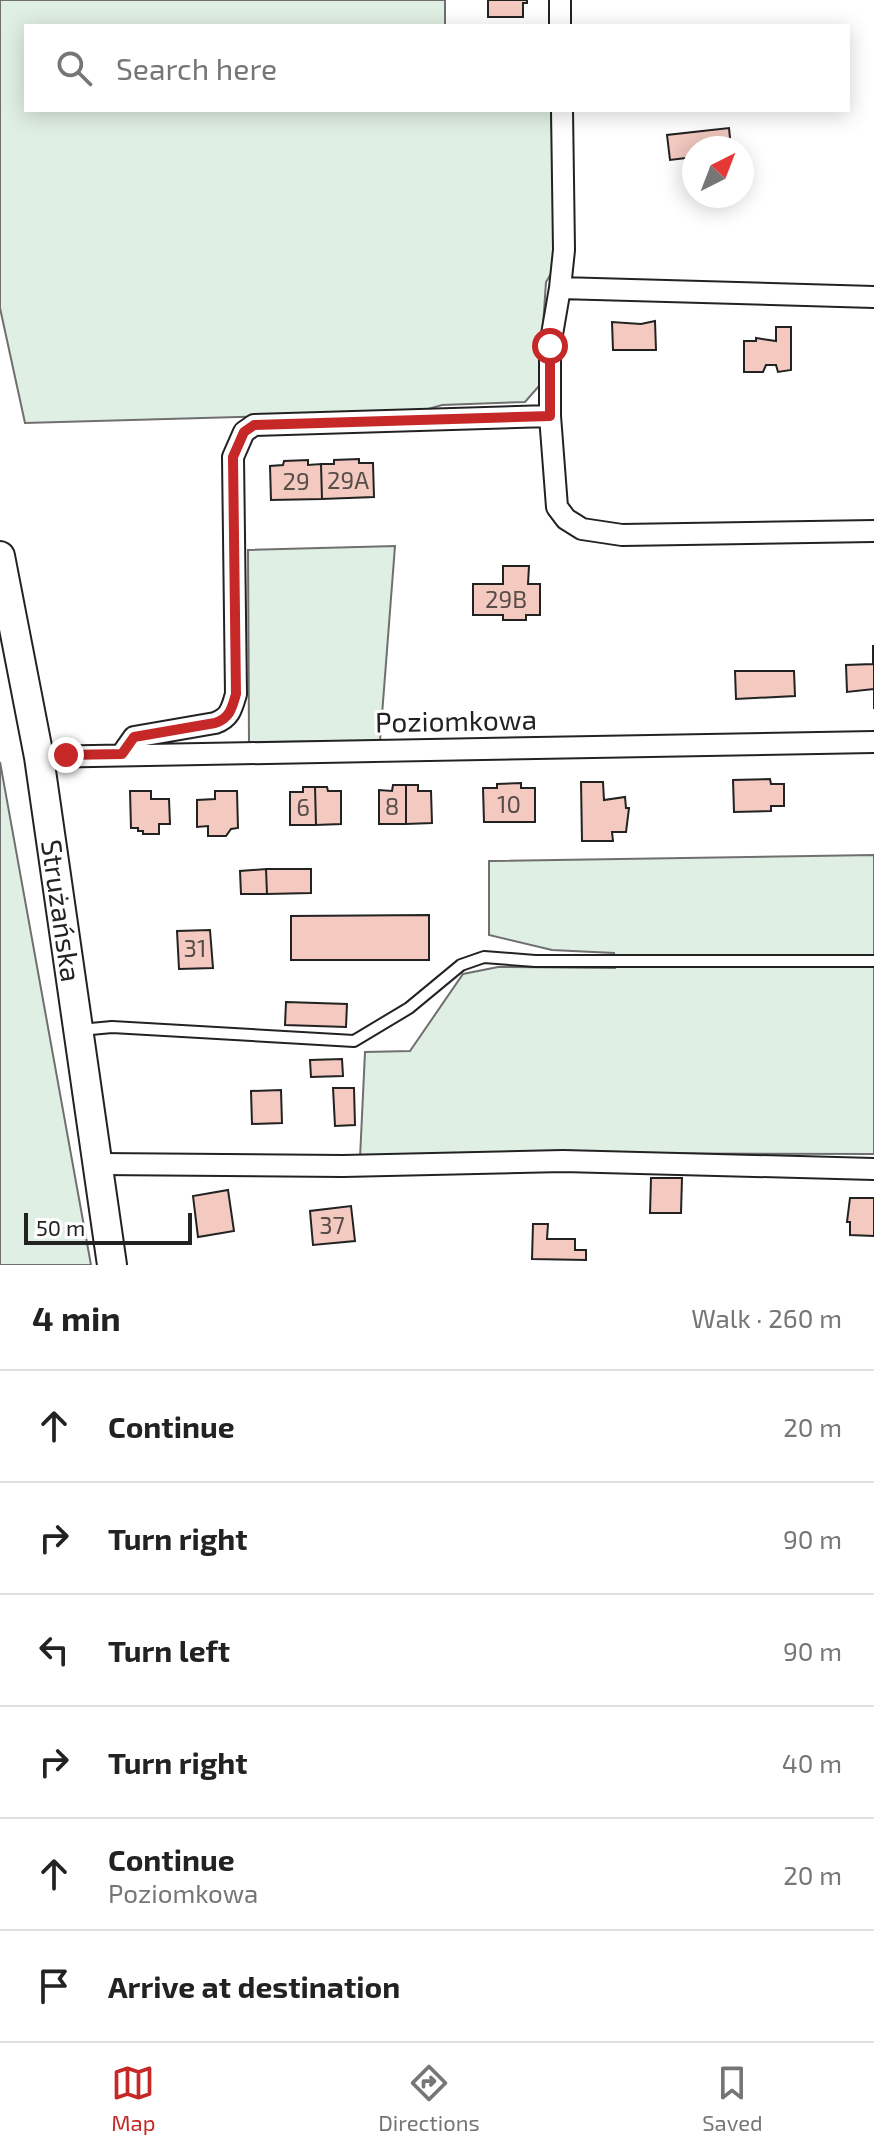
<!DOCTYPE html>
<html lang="en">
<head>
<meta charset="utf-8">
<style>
	:root { --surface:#fff; --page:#f2f2f2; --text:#222; --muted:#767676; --line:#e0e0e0; --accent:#c62828 }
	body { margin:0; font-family:"Exo 2",sans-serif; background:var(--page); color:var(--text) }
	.compass { position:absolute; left:682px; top:136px; width:72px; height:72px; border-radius:50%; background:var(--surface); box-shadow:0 4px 20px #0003; rotate:42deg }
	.scale { position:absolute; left:24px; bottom:20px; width:168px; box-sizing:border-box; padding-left:8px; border:4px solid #222; border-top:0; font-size:22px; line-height:28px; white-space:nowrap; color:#222; -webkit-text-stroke:6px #fff; paint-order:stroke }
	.stop { position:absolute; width:24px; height:24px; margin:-18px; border:6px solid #c62828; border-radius:50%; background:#fff }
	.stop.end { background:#c62828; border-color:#fff; box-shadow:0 2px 8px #0008 }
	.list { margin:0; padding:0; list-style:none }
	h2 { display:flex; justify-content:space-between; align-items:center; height:104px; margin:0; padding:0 32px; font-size:34px }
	h2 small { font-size:26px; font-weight:400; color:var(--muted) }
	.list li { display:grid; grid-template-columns:52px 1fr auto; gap:24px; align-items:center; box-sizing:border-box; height:112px; padding:0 32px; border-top:2px solid var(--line) }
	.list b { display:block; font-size:30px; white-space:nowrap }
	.list p { margin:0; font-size:26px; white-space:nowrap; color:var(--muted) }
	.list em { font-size:26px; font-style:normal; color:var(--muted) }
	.icon { flex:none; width:44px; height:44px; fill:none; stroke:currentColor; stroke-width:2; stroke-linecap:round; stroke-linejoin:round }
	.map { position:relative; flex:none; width:874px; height:1265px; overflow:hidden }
	.search { position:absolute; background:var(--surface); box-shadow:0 4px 20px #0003; left:24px; right:24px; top:24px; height:88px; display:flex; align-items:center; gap:20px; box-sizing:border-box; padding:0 28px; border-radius:0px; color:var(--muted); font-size:30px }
	.sheet { height:776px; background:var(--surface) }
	nav { display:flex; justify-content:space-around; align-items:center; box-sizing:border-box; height:112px; border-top:2px solid var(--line); background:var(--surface); font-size:22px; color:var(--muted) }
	nav a { display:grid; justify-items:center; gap:4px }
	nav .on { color:var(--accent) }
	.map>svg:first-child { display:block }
	.green { fill:#e0efe3; stroke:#6f6f6f; stroke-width:2 }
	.building { fill:#f3c9c0; stroke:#222; stroke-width:2 }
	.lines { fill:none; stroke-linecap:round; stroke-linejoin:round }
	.lane-casing { stroke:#222; stroke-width:14 }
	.street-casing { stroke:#222; stroke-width:24 }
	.secondary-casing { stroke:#222; stroke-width:32 }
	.lane { stroke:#fff; stroke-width:10 }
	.street { stroke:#fff; stroke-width:20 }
	.secondary { stroke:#fff; stroke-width:28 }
	.route { stroke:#c62828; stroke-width:10 }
	.labels { text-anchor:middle; stroke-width:6; stroke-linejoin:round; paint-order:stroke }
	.number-label { font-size:24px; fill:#564c4a }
	.street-label { font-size:28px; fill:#222; stroke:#fff }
</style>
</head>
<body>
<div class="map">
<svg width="874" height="1265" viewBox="0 0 874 1265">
	<rect width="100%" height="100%" fill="#fff"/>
	<!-- green -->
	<path class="green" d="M0,0H445V26H26V110H551L558,262L546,282L539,386L525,402L442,405L418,412L25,423L0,308Z
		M395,546L380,741L249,742L248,550Z
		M0,762L91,1265H0Z
		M874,855V1154L516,1153L360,1158L365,1052L410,1051L463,974L498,967L615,968L614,953L552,950L489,935V861Z"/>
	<!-- building -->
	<path class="building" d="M488,0H527V3H523V17H488Z
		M729,128L731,148H694V157L670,160L667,135Z
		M655,321L656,350H613L612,322L641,324Z
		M776,327H791V370L778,372L776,365H766L763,372H744V341H756V338L776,341Z
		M359,459V463H373L374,497L322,499L321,464H334V460Z
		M308,460V465L321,464L322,499L271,500L270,466L283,465L284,461Z
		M503,566H529L528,584H540V615H526V620H503V615H473V584H503Z
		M873,646H874V709V689L847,692L846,665L873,664Z
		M735,671H794L795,696L736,699Z
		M770,779L771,784H784V806H771V811L734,812L733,780Z
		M581,782H603L604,800L625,797L626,808H629L626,832H612L613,841H582Z
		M521,783V788H535V822H484L483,788H497V784Z
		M393,785H406V824H379V790L392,791Z
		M406,785H418V791H431L432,823L406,824Z
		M303,787H315L316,825H290V792H303Z
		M315,787H327L328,791H341V824L316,825Z
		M130,791H151V799H169L170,824H159V834H143V831H138V828H131Z
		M215,791H237L238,828L231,829L226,836H208V826L197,827V800L215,799Z
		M266,869L267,894H241L240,871Z
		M266,869H311V893L267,894Z
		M429,915V960H291V916Z
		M210,930L213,968L179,969L177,931Z
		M286,1002L347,1004L346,1027L285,1025Z
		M342,1059L343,1076L311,1077L310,1060Z
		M333,1088H354L355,1125L335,1126Z
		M281,1090L282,1123L252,1124L251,1091Z
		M651,1178H682L681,1213H650Z
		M228,1190L234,1231L198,1237L193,1196Z
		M850,1198H874V1236L850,1235V1222H847Z
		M351,1206L355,1241L313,1245L310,1211Z
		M533,1224H548L547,1239H575V1250H586V1260L532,1259Z"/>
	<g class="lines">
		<defs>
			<path id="lane" d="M80,1030L112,1027L354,1041L409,1008L461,965L484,957L535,961H874"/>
			<path id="street" d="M560,0V26
				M560,288L564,250L562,110
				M874,297L560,288L550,346V416L557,507L566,519L582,529L622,535L874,531
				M122,754L134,737L215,723C230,718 232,708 236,694L233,457L244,432L254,425L550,416
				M39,757L874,742
				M99,1164L343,1166L563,1161L874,1169"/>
			<g id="secondary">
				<path id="s1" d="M0,556L39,757L112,1265"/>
			</g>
		</defs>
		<!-- lane casing -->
		<use href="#lane" class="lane-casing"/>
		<!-- street casing -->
		<use href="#street" class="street-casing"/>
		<!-- secondary casing -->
		<use href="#secondary" class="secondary-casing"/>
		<!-- lane -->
		<use href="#lane" class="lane"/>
		<!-- street -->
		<use href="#street" class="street"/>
		<!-- secondary -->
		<use href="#secondary" class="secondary"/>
	</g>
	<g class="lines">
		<!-- route -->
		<path class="route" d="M66,755L122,754L134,737L215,723C230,718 232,708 236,694L233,457L244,432L254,425L550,416V346"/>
	</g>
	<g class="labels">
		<!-- number labels -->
		<g class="number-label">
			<text x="348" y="489">29A</text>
			<text x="296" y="490">29</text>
			<text x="506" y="608">29B</text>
			<text x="509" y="813">10</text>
			<text x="392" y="815">8</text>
			<text x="303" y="816">6</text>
			<text x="195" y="957">31</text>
			<text x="332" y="1234">37</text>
		</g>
		<!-- street labels -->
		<g class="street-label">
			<text transform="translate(456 721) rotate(-1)" y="10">Poziomkowa</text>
			<text dy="10" stroke="none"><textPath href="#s1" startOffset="360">Strużańska</textPath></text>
		</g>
	</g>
</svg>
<svg class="compass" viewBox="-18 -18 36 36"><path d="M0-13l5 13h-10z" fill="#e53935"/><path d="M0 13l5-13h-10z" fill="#767676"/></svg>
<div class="scale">50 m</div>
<div class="stop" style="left:550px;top:346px"></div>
<div class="stop end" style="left:66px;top:755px"></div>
<div class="search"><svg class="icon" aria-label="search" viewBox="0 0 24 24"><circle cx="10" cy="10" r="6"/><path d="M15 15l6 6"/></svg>Search here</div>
</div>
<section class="sheet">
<h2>4 min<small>Walk · 260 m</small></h2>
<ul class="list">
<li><svg class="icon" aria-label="ahead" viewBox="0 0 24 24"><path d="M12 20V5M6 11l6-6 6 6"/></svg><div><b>Continue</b></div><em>20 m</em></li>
<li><svg class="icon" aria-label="right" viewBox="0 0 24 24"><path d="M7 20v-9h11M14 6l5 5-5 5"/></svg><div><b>Turn right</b></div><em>90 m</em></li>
<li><svg class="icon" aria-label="left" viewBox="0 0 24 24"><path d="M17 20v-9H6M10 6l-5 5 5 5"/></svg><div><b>Turn left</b></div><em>90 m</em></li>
<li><svg class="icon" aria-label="right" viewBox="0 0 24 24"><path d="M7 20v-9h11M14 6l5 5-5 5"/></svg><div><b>Turn right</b></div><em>40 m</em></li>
<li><svg class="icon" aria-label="ahead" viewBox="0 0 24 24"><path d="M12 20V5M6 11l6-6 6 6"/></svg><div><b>Continue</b><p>Poziomkowa</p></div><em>20 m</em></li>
<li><svg class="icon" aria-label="arrive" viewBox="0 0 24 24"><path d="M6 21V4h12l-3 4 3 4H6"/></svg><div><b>Arrive at destination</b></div></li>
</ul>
</section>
<nav>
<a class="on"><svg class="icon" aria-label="map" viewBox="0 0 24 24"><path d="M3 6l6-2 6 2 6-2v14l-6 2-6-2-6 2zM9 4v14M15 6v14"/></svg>Map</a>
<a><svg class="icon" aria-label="directions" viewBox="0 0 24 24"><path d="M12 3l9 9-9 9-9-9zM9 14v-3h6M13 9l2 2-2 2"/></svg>Directions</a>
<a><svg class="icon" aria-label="saved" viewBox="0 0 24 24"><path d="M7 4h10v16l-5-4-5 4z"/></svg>Saved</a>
</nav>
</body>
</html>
